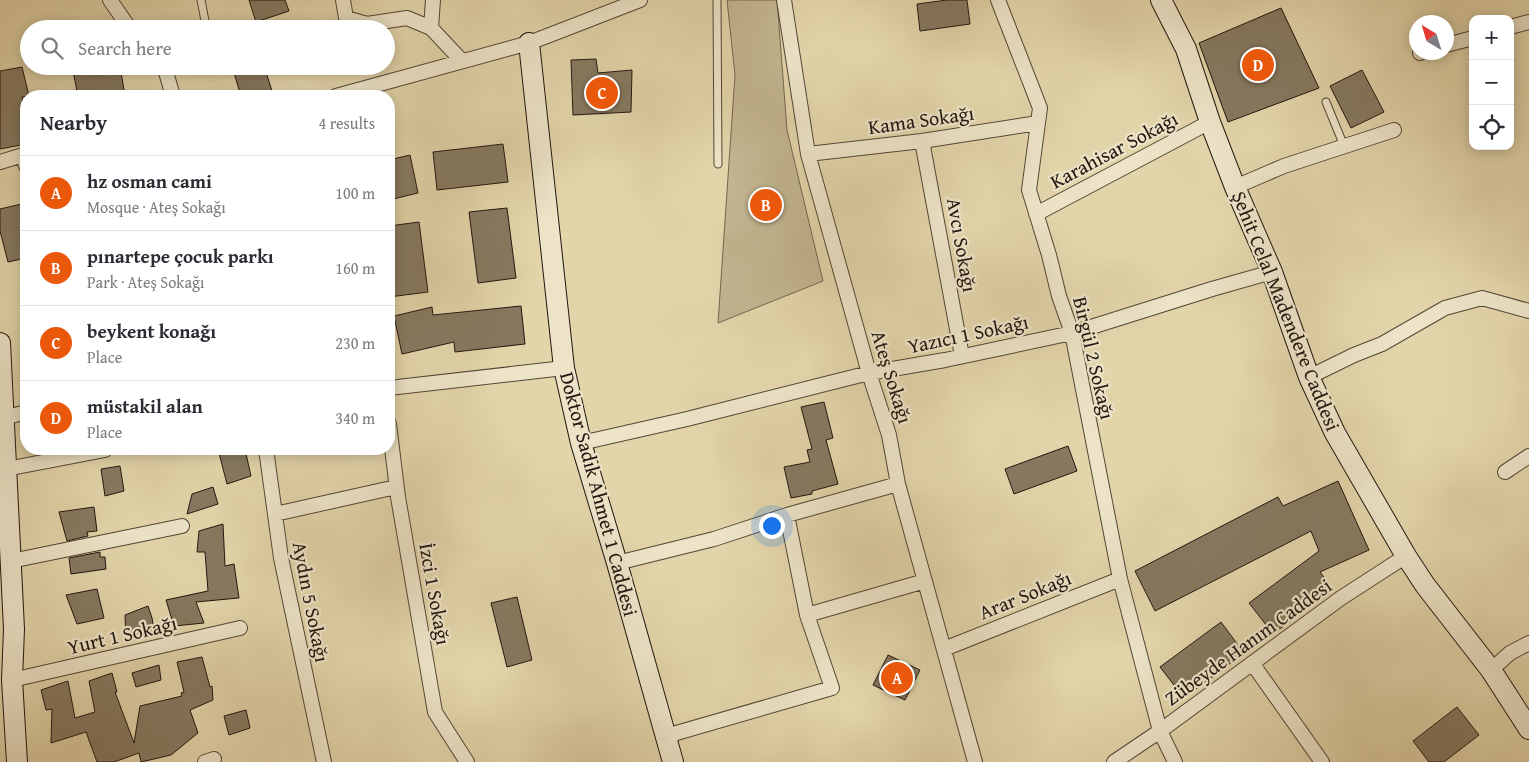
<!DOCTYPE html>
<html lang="en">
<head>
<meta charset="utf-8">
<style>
	:root { --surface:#fff; --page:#f2f2f3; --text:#2b2b33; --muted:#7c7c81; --line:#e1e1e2; --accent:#ea580c }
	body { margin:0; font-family:"Gentium Book Plus",serif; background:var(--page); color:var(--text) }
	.controls { position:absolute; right:15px; top:15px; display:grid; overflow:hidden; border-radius:10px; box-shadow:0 2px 12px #0003 }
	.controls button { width:45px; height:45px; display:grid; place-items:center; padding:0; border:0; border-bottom:1px solid var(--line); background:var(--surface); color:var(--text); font:25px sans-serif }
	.compass { position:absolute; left:1409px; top:15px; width:45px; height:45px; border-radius:50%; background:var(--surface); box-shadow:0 2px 12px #0003; rotate:322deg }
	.you { position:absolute; left:771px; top:525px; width:18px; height:18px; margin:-12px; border:4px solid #fff; border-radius:50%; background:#1a73e8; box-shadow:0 0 0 8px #1a73e833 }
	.badge { display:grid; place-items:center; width:32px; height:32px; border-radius:50%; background:var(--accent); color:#fff; font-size:16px; font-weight:700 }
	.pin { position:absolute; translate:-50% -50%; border:2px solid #fff; box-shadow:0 1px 5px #0006 }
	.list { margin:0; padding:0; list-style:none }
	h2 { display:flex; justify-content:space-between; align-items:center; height:65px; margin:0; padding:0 20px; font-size:21px }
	h2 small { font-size:16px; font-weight:400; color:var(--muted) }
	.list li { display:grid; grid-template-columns:32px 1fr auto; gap:15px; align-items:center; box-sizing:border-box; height:75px; padding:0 20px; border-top:1px solid var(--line) }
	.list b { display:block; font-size:19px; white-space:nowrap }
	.list p { margin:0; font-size:16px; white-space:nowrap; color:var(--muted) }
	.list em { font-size:16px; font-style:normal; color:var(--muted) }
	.icon { flex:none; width:28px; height:28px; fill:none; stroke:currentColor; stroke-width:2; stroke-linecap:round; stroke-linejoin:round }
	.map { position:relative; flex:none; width:1529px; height:762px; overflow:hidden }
	.search { position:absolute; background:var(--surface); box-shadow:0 2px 12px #0003; left:20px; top:20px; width:375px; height:55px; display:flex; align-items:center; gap:12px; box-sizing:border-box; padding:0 18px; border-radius:28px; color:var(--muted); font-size:19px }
	.panel { position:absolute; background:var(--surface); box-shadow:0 2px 12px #0003; left:20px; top:90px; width:375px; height:365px; border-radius:20px }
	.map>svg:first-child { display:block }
	.green { fill:#c2b590; stroke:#726650 }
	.building { fill:#867960; stroke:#221610 }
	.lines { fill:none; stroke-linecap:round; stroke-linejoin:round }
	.lane-casing { stroke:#524636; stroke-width:9 }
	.street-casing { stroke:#524636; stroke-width:16 }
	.secondary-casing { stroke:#221610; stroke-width:22 }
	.lane { stroke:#ede4c8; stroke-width:7 }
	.street { stroke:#ede4c8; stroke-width:14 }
	.secondary { stroke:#ede4c8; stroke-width:20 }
	.labels { text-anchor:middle; stroke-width:4.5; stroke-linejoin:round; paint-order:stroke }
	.street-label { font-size:20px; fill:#221610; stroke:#ede4c8 }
</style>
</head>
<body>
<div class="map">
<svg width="1529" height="762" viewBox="0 0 1529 762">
	<rect width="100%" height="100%" fill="#e3d5aa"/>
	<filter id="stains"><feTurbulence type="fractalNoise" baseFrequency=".004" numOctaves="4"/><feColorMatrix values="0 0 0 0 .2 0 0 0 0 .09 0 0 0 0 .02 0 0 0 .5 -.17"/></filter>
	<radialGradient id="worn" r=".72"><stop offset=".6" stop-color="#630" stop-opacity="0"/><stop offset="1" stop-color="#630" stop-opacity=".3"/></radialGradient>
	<!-- green -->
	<path class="green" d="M727,0H777L787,130L823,281L718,323L735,75Z"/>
	<!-- building -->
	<path class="building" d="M249,0H285L289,11L256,22Z
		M947,0H967L970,24L920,31L917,4Z
		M1281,8L1319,88L1228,122L1199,43Z
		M596,59L598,73L632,70L631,112L573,115L571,60Z
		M72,66H120L125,96H78Z
		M253,66H264L272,91L256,96H241L234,73Z
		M22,67L29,96L22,97L26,118V144L0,149V71Z
		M1362,70L1384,112L1351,128L1330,86Z
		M503,144L508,182L437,190L433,152Z
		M410,155L418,193L389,200V160Z
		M26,203V258L8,262L0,231V209Z
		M507,208L516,278L478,283L469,212Z
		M419,222L428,292L389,297V226Z
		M521,306L525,344L455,352L454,342L402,354L394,316L432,307L433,315Z
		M824,402L833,438L826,440L838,484L812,491V494L791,498L784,467L810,462L807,450L812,449L801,407Z
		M1068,446L1077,471L1014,494L1005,469Z
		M218,449H245L251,476L227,484Z
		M120,466L124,491L105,496L101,469Z
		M1338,481L1369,550L1320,572L1333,589L1273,634L1249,603L1319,551L1311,531L1155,611L1135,571L1278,497L1283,506Z
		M213,487L218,504L187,514L192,494Z
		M94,507L97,531L87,532L88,536L67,541L59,512Z
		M223,524L225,566L234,564L239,598L196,602L204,623L174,626L166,600L208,591L205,552H197L199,531Z
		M100,552V557H105L106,569L71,574L69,558Z
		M97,589L104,618L77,624L66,595Z
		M517,597L532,660L507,667L491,603Z
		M148,606L152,618L155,635L126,641L125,615Z
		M1221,622L1244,653L1184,698L1160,667Z
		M888,655L920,670L905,700L873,685Z
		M202,657L210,687L212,686L213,700L190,710L198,733L171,755L141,762L139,753L114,762H97L86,732L51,743L52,709L46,710L41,690L68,681L75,718L95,712L89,681L112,673L117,692H115L134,743L140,706L182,696L181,693L184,692L177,662Z
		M159,665L161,680L136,687L132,673Z
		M1457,707L1479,735L1444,762H1429L1413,741Z
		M246,710L250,728L229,735L224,716Z"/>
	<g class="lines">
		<defs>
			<path id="lane" d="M201,0L205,21L203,29
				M717,0L718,164
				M1326,102L1344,146"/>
			<path id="street" d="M110,0L130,29
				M343,0L346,18L367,24L407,18L431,28
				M433,0L431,28L462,61
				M784,0L808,154L869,373L889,435L898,484L975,762
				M998,0L1040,108L1029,190L1049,255L1059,296L1072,333L1120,579L1160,731L1175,762
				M1510,27L1529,22
				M1446,45L1473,38
				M1420,53L1421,52
				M161,66L165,69L173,96
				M336,96L529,43L640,0
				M922,141L962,356
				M808,154L922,141L1038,123
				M0,162L23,155L26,166
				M1235,187L1284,166L1394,130
				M1036,214L1210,122
				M1309,377L1354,355L1382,344L1445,308L1482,298L1529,311
				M389,388L564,368
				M4,418L26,412
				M389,424L398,497L435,712L467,762
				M581,443L687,419L869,373L945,360L1072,333L1212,289L1272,272
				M266,449L281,558L324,762
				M6,469L105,450
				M1505,472L1529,456
				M275,514L396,487
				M11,561L182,526
				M617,563L714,539L787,515L898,484
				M807,615L925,581
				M944,649L1120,579
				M1252,663L1322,762
				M1491,670L1510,653L1529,643
				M12,680L240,628
				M666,736L832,688L807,615L787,515
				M205,762L214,759
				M1114,762L1160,731L1341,598L1406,556"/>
			<path id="secondary" d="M1161,0L1186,49L1210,122L1235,187L1272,272L1309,377L1335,433L1406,556L1425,585L1491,670L1529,729
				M529,43L564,368L581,443L617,563L673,762
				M0,343L14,629L12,680L17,762"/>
		</defs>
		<!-- lane casing -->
		<use href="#lane" class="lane-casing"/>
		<!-- street casing -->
		<use href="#street" class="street-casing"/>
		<!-- secondary casing -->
		<use href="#secondary" class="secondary-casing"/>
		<!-- lane -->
		<use href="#lane" class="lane"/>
		<!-- street -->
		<use href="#street" class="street"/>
		<!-- secondary -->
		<use href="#secondary" class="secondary"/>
	</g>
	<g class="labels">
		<!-- street labels -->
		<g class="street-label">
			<text transform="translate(921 120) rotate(-8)" y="7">Kama Sokağı</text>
			<text transform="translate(1114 150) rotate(-28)" y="7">Karahisar Sokağı</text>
			<text transform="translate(962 245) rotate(80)" y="7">Avcı Sokağı</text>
			<text transform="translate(1286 311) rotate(68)" y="7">Şehit Celal Madendere Caddesi</text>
			<text transform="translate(968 334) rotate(-12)" y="7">Yazıcı 1 Sokağı</text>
			<text transform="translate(1094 358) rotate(77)" y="7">Birgül 2 Sokağı</text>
			<text transform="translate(892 377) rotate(73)" y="7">Ateş Sokağı</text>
			<text transform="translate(599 494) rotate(75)" y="7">Doktor Sadık Ahmet 1 Caddesi</text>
			<text transform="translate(435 594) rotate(80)" y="7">İzci 1 Sokağı</text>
			<text transform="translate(1025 595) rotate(-22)" y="7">Arar Sokağı</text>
			<text transform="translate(311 602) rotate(79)" y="7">Aydın 5 Sokağı</text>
			<text transform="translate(122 635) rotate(-13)" y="7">Yurt 1 Sokağı</text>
			<text transform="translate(1248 642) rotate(-36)" y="7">Zübeyde Hanım Caddesi</text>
		</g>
	</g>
	<rect width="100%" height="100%" filter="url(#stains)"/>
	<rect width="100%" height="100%" fill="url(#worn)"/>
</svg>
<div class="controls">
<button>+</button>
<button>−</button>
<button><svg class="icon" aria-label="locate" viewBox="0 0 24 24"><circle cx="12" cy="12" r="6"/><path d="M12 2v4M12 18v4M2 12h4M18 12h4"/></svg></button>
</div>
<svg class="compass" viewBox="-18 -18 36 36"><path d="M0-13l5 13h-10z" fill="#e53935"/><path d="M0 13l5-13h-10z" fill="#7c7c81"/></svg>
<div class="you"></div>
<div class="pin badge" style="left:897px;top:678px">A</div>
<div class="pin badge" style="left:766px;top:205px">B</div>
<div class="pin badge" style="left:602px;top:93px">C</div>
<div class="pin badge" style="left:1258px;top:65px">D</div>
<div class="search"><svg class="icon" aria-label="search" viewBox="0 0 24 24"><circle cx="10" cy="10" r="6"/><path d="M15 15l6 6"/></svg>Search here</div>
<section class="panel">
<h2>Nearby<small>4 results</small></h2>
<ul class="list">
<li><span class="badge">A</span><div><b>hz osman cami</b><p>Mosque · Ateş Sokağı</p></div><em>100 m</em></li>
<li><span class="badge">B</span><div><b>pınartepe çocuk parkı</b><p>Park · Ateş Sokağı</p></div><em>160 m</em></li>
<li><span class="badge">C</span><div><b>beykent konağı</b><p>Place</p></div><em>230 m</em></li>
<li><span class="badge">D</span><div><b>müstakil alan</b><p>Place</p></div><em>340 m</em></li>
</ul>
</section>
</div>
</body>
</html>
